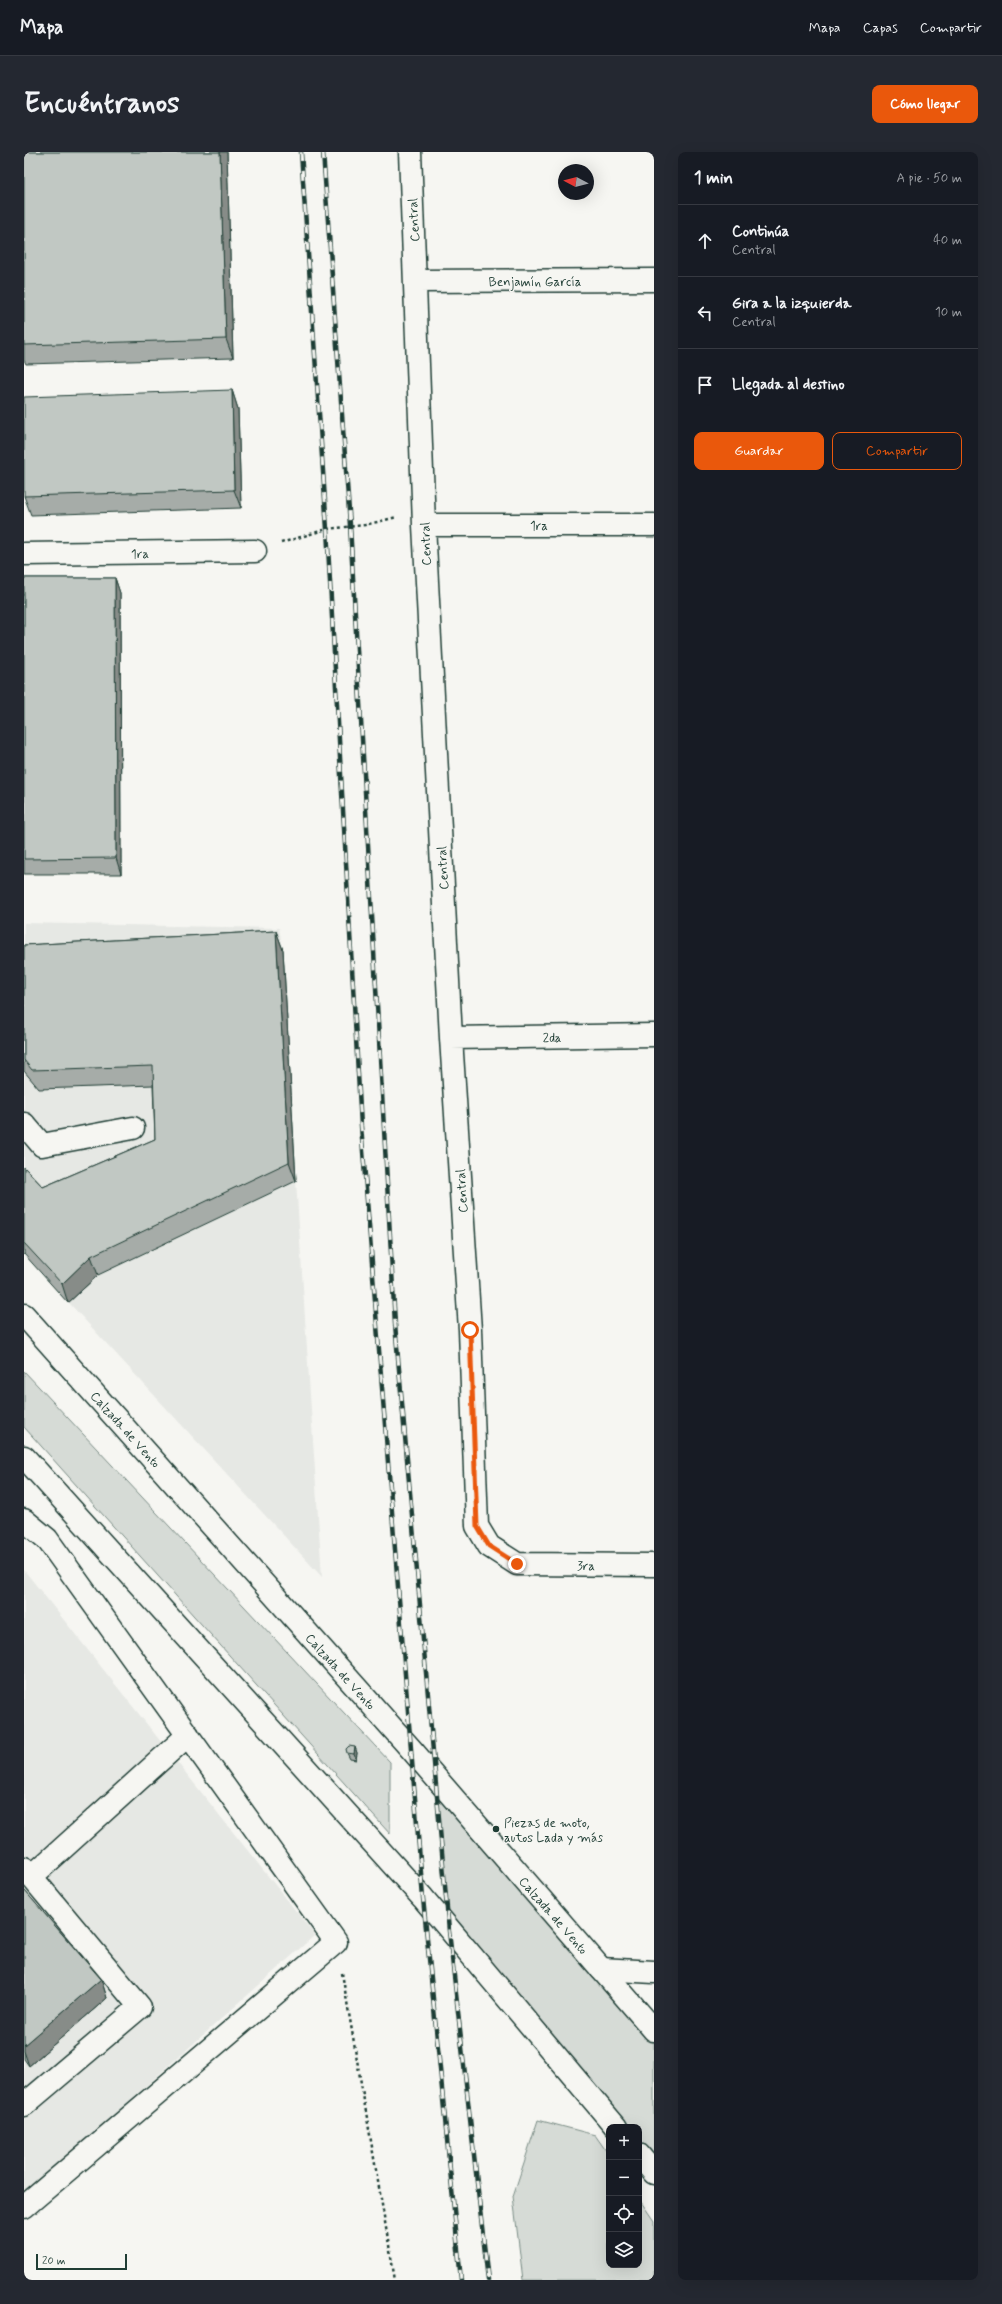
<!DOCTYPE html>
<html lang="es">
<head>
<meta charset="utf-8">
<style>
	:root { --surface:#171b24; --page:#242831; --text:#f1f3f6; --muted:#9ea1a6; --line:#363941; --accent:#ea580c }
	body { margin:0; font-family:Mynerve,sans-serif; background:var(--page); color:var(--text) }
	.controls { position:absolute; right:12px; bottom:12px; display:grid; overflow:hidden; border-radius:8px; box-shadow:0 4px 16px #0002 }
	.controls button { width:36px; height:36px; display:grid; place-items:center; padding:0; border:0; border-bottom:1px solid var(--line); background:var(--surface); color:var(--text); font:20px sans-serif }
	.compass { position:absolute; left:534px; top:12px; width:36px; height:36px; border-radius:50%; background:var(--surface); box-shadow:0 4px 16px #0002; rotate:277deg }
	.scale { position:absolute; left:12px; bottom:10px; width:91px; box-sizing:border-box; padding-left:4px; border:2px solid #1f3d34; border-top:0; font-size:11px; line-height:14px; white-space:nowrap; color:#1f3d34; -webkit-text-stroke:3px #f6f6f2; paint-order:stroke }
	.stop { position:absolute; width:12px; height:12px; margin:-9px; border:3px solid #ea580c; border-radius:50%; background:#fff }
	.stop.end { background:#ea580c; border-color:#fff; box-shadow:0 1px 4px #0008 }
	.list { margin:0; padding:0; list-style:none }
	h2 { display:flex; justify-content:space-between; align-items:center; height:52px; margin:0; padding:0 16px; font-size:17px }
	h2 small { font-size:13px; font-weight:400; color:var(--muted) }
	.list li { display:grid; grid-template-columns:26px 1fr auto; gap:12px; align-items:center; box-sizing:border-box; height:72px; padding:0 16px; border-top:1px solid var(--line) }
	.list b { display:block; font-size:15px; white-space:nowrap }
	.list p { margin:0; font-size:13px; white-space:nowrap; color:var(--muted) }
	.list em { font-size:13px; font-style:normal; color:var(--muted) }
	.actions { display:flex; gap:8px; padding:12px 16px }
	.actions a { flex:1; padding:9px 0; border:1px solid var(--accent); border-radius:8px; text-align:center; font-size:14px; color:var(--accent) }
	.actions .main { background:var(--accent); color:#fff }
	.icon { flex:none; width:22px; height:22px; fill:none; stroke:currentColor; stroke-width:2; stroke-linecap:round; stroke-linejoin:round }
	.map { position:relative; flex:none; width:630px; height:2128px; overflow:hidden; border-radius:8px }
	header { display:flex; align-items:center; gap:24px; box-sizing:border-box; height:56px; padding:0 20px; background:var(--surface); border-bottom:1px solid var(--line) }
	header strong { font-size:19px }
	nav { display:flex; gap:22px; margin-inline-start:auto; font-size:14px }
	.intro { display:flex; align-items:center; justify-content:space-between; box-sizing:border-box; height:96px; padding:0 24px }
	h1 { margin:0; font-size:28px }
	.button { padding:10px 18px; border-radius:8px; background:var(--accent); color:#fff; font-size:14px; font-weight:700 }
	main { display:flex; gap:24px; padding:0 24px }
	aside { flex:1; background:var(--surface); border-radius:8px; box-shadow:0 4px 16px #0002 }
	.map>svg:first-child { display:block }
	.built { fill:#e6e8e4 }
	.green { fill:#d6dbd6; stroke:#7a8c85 }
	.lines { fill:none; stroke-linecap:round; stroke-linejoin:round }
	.minor-casing { stroke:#1f3d34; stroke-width:25 }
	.major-casing { stroke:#1f3d34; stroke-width:25 }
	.path { stroke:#1f3d34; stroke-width:2.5; stroke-dasharray:3 3; stroke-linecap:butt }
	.minor { stroke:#f6f6f2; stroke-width:22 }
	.major { stroke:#f6f6f2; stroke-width:22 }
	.rail-casing { stroke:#1f3d34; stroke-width:4.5 }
	.rail { stroke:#f6f6f2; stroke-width:3; stroke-dasharray:9; stroke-linecap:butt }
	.wall { fill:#a6aca8; stroke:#1f3d34 }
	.shaded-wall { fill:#878c88; stroke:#1f3d34 }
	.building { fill:#c1c8c3; stroke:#1f3d34 }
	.route { stroke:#ea580c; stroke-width:5 }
	.poi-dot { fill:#1f3d34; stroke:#f6f6f2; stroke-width:1.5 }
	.labels { text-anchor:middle; stroke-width:3; stroke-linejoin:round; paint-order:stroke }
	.street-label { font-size:13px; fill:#1f3d34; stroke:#f6f6f2 }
	.poi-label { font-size:13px; fill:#1f3d34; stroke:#f6f6f2; text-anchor:start }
</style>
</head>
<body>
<header>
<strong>Mapa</strong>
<nav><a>Mapa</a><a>Capas</a><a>Compartir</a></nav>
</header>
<div class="intro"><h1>Encuéntranos</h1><a class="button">Cómo llegar</a></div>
<main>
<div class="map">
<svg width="630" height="2128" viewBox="0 0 630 2128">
	<rect width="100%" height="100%" fill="#f6f6f2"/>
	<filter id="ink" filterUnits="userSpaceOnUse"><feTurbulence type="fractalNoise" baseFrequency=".025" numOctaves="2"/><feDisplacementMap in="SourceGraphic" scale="8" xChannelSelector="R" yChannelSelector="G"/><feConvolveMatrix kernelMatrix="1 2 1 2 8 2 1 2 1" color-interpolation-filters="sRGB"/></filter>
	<g filter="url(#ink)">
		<!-- built -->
		<path class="built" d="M0,771L255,776L259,798L272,1029L298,1425L0,1102Z
			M0,1418L291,1783L0,2043Z"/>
		<!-- green -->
		<path class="green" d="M0,1219L366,1610V1682L0,1275Z
			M411,1626L630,1878V2021L615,2003V1975H592L425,1779Z
			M514,1968L571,1983L585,2003V2113H615V2047L630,2069V2128H499L489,2044Z"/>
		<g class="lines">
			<defs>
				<path id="minor" d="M386,0L400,373L427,886L446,1178L453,1374L465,1394L493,1412L630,1413
					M392,129L630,128
					M400,373H630
					M0,402L231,399
					M427,886L630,883
					M0,972L18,993L109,976
					M0,1368L23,1387L312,1790L0,2055
					M0,1716L116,1855L0,1953
					M7,1725L164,1583
					M577,1817L630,1820"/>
				<path id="major" d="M0,1163L387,1597L630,1878
					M0,1305L399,1746L592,1975
					M615,2003L630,2021"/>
			</defs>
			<!-- minor casing -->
			<use href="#minor" class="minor-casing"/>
			<!-- major casing -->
			<use href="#major" class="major-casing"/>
			<!-- path -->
			<path class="path" d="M257,391L303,377L341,373L373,365
				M318,1821L371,2128"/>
			<!-- minor -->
			<use href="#minor" class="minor"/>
			<!-- major -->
			<use href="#major" class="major"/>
			<defs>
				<path id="rail" d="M277,0L303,377L337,974L399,1746L437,2128
					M299,0L326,373L371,1172L425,1779L464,2128"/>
			</defs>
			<!-- rail casing -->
			<use href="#rail" class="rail-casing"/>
			<!-- rail -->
			<use href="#rail" class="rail"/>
		</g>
		<!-- wall -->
		<path class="wall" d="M0,0H203L209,206L2,212L0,208Z
			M208,238L214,257L217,356L7,363L0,344Z
			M0,426H91L96,441L97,722H0Z
			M252,779L259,798L272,1029L74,1123L44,1151L0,1102V1015L19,1035L131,987L129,933L15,937L0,919V793Z
			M331,1595L333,1601L332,1608L326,1607L323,1601Z
			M0,1738L77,1827L83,1846L5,1914L0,1907Z"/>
		<!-- shaded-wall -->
		<path class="shaded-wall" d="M196,0H203L209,206L202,187Z
			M208,238L214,257L217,356L210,338Z
			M91,426L96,441L97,722L92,706Z
			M252,779L259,798L272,1029L265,1010Z
			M67,1104L74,1123L44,1151L38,1132Z
			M331,1595L333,1601L332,1608L330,1602Z
			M77,1827L83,1846L5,1914L0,1899V1893Z"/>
		<!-- building -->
		<path class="building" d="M0,0H196L202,187L0,193Z
			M208,238L210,338L0,344V245Z
			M0,426H91L92,706L0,707Z
			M252,779L265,1010L67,1104L38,1132L0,1091V1015L19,1035L131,987L129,914L8,918L0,908V793Z
			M325,1594L331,1595L330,1602L323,1601L322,1597Z
			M0,1738L77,1827L0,1893Z"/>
	</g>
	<g class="lines" filter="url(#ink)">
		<!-- route -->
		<path class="route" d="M446,1178L453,1374L465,1394L493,1412"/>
	</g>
	<!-- markers -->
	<circle class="poi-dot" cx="472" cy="1677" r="4"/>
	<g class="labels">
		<!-- street labels -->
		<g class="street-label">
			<text transform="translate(389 68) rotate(-93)" y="5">Central</text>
			<text x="511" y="134">Benjamín García</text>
			<text x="515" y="378">1ra</text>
			<text transform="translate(401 392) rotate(-92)" y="5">Central</text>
			<text transform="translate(116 401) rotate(-1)" y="5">1ra</text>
			<text transform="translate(418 716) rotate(-93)" y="5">Central</text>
			<text transform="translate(528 885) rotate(-1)" y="5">2da</text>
			<text transform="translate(437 1039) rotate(-94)" y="5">Central</text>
			<text transform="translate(102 1277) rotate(48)" y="5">Calzada de Vento</text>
			<text transform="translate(562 1413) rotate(1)" y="5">3ra</text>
			<text transform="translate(317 1519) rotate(48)" y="5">Calzada de Vento</text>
			<text transform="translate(530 1763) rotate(49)" y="5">Calzada de Vento</text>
		</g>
		<!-- poi labels -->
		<g class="poi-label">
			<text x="480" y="1675">Piezas de moto,<tspan x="480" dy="15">autos Lada y más</tspan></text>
		</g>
	</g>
</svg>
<div class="controls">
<button>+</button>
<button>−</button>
<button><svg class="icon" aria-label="locate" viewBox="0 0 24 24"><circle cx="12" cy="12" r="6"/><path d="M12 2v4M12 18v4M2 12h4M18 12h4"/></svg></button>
<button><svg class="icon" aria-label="layers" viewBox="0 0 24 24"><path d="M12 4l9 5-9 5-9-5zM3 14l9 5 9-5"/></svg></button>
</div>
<svg class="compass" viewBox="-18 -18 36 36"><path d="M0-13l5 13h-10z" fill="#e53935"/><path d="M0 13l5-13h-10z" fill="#9ea1a6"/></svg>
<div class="scale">20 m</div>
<div class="stop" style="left:446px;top:1178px"></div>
<div class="stop end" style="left:493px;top:1412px"></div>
</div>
<aside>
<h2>1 min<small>A pie · 50 m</small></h2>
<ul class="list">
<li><svg class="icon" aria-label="ahead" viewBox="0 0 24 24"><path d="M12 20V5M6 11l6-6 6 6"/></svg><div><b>Continúa</b><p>Central</p></div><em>40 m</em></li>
<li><svg class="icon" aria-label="left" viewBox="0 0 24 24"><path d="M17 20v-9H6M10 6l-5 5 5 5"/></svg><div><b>Gira a la izquierda</b><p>Central</p></div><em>10 m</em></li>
<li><svg class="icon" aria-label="arrive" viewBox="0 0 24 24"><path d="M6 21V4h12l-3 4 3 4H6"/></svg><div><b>Llegada al destino</b></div></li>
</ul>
<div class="actions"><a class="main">Guardar</a><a>Compartir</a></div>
</aside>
</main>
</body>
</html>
